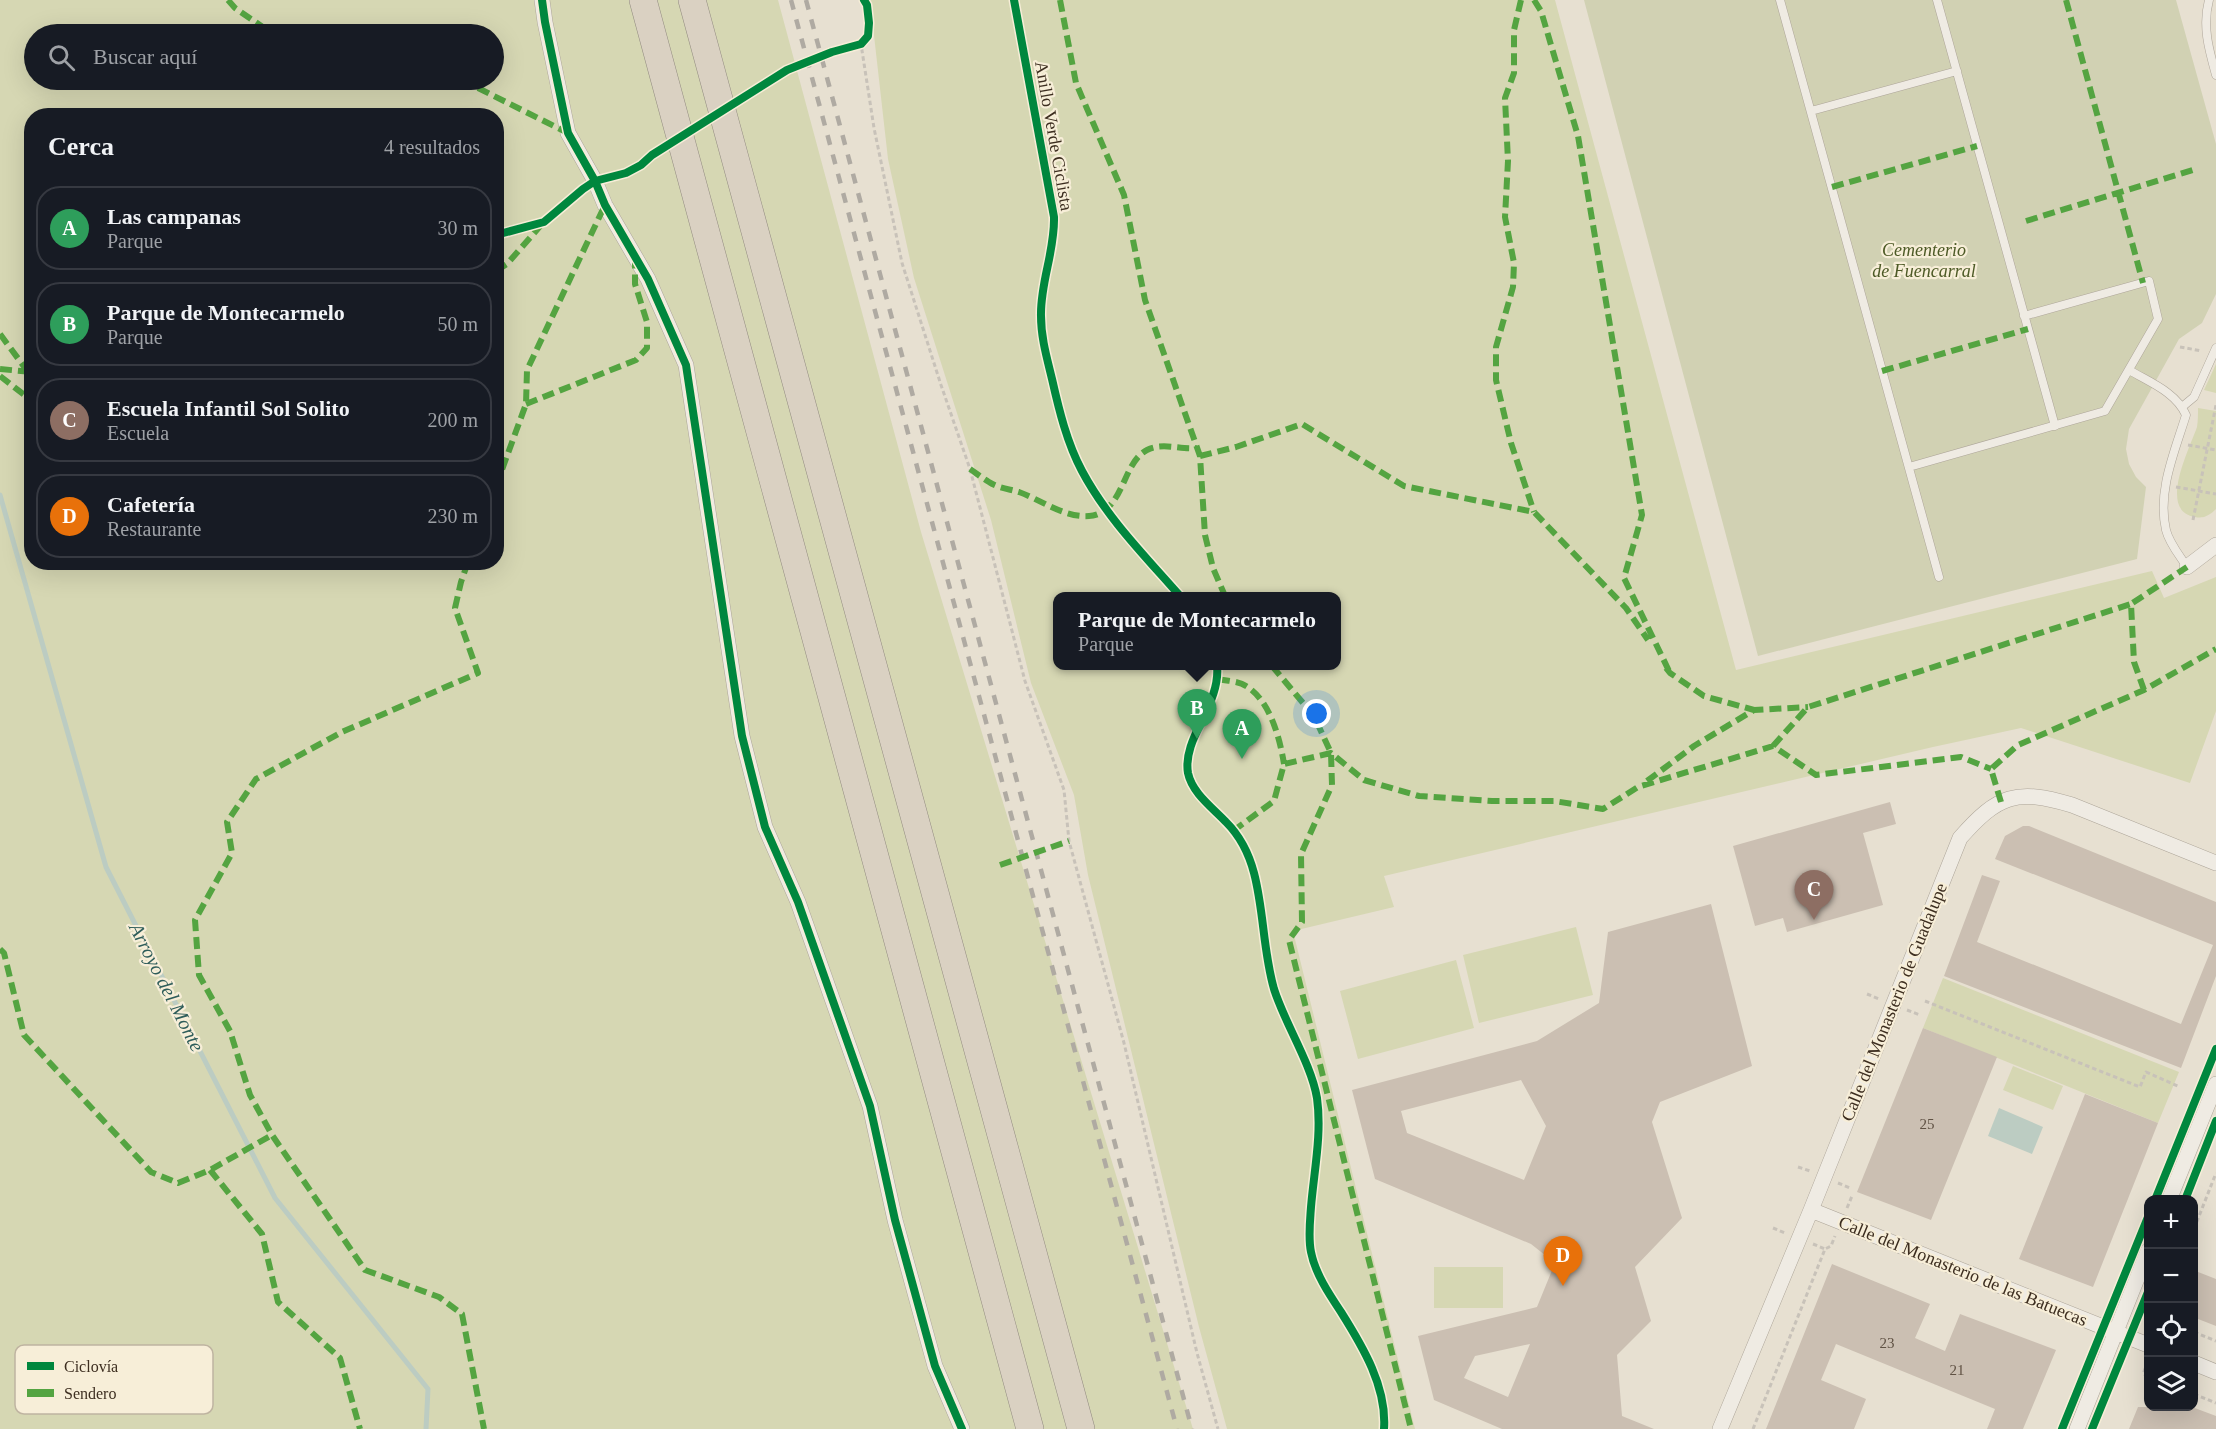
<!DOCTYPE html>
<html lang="es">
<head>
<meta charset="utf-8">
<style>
	:root { --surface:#171b24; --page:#20242c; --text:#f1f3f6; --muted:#9ea1a6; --line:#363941; --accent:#db2777 }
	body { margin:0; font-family:Georgia,serif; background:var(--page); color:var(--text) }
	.controls { position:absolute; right:18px; bottom:18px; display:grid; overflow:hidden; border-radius:12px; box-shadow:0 6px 24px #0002 }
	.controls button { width:54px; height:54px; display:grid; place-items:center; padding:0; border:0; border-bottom:2px solid var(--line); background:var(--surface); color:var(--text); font:30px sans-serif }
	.you { position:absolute; left:1317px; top:714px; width:21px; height:21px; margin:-15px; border:4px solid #fff; border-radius:50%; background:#1a73e8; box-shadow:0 0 0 9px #1a73e833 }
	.badge { display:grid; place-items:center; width:39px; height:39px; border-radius:50%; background:var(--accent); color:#fff; font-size:20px; font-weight:700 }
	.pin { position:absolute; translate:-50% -50px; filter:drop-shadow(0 2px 3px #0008) }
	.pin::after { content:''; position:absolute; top:32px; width:21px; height:18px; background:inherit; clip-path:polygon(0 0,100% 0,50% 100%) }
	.popup { position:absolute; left:1053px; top:592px; width:288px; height:78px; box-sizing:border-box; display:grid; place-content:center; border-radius:12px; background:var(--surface); filter:drop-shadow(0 2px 4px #0005); font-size:20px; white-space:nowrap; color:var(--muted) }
	.popup b { font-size:22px; color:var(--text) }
	.popup::after { content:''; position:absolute; left:50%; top:100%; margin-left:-12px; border:12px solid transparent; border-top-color:var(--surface) }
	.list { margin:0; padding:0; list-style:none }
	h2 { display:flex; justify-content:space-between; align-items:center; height:78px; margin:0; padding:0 24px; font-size:26px }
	h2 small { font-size:20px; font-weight:400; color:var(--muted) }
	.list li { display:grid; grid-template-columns:39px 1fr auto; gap:18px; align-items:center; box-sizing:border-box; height:84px; margin:0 12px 12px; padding:0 12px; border:2px solid var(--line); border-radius:24px }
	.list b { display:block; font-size:22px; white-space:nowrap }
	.list p { margin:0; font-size:20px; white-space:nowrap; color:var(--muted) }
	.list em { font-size:20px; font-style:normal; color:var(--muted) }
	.icon { flex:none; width:33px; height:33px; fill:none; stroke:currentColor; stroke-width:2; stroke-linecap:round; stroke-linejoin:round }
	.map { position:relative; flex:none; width:2216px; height:1429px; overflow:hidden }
	.search { position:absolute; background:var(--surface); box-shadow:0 6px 24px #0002; left:24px; top:24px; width:480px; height:66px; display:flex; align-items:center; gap:15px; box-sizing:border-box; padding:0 21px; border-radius:33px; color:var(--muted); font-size:22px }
	.panel { position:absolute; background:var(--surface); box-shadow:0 6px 24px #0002; left:24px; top:108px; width:480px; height:462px; border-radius:24px }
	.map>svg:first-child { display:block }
	.green { fill:#d6d7b3; fill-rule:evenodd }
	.cemetery { fill:#d1d1b3 }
	.water { fill:#bcccc2 }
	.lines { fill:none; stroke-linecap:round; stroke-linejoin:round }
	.stream { stroke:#bcccc2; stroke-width:5 }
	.building { fill:#cbbfb2; fill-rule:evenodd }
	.lane-casing { stroke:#ada599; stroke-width:9 }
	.street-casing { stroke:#ada599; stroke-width:16 }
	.highway-casing { stroke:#928b80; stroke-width:28 }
	.path { stroke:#c8c2b9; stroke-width:3; stroke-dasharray:4.5 3; stroke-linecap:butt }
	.lane { stroke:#efebe3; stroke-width:8 }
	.street { stroke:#efebe3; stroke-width:15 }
	.highway { stroke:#dad1c2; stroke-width:27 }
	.rail { stroke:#afaaa2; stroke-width:4.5; stroke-dasharray:10 10; stroke-linecap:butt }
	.quiet { stroke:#54a441; stroke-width:6; stroke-dasharray:12 6; stroke-linecap:butt }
	.cycleway-casing { stroke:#f7eed8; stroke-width:11 }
	.cycleway { stroke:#00873e; stroke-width:8 }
	.labels { text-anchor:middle; stroke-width:4.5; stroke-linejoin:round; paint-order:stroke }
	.number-label { font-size:15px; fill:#605244 }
	.street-label { font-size:18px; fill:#3d2e20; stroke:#f7eed8 }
	.park-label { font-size:18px; font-style:italic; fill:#4d5a26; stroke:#f7eed8 }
	.water-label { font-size:20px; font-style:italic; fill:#2f5d5a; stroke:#f7eed8 }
	.key { fill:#f7eed8; stroke:#bfb4a1; stroke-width:1.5 }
	.key-label { font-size:16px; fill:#3d2e20 }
</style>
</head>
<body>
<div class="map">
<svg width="2216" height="1429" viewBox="0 0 2216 1429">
	<rect width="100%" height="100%" fill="#e7e0d1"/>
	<!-- green -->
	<path class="green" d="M0,0H778L921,532L1193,1429H0ZM34,34H494V80H34ZM32,116H496V562H32Z
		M870,0H1555L1736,670L2152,571L2164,598L2216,577V711L2190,783L2021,728L1933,747L1384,876L1394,907L1293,931L1415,1429H1227L1199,1327L1088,875L1074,795L1031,683L991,520L914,278L888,159ZM1336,596V666H1058V596Z
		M2216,364V393L2204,390Z
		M2198,408L2216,411V509C2210,515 2204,519 2195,517C2157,511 2190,448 2197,427C2198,421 2198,414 2198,408Z
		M1576,927L1593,995L1479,1023L1463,955Z
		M1456,960L1474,1028L1358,1059L1340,991Z
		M1943,978L2179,1072L2158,1123L1923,1028Z
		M2013,1066L2063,1086L2053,1110L2003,1090Z
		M1434,1267H1503V1308H1434Z"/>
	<!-- cemetery -->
	<path class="cemetery" d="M1584,0H2176L2216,144V294L2202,323L2179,339L2129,429L2126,449L2129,464L2136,477L2146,487L2137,559L1758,656Z"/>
	<!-- water -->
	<path class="water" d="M1999,1108L2043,1127L2032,1154L1988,1136Z"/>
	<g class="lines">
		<!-- stream -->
		<path class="stream" d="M0,495L106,867L275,1198L428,1389L426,1429"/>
	</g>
	<!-- building -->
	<path class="building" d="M1890,802L1896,824L1863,833L1883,905L1787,932L1783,918L1755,926L1733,846Z
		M2023,826H2029L2216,902V976L2181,1068L1944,976L1982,875L2000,881L1977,942L2181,1024L2213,945L1995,859L2005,836Z
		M1711,904L1752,1066L1660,1102L1652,1122L1682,1218L1635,1267L1651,1321L1617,1355L1622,1416L1654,1429H1502L1434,1400L1418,1336L1537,1307L1555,1263L1531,1244L1375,1179L1352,1090L1537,1041L1599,1003L1608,932ZM1521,1080L1546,1126L1524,1180L1407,1133L1401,1111ZM1530,1344L1508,1397L1464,1378L1475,1356Z
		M1923,1028L1997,1057L1931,1220L1857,1192Z
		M2085,1094L2158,1123L2093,1287L2019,1259Z
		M1832,1264L1930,1304L1915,1338L1945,1351L1960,1314L2056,1350L2023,1429H1987L1995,1409L1836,1344L1821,1380L1866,1399L1854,1429H1766Z
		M2193,1270L2216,1279V1326L2193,1317Z
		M2138,1407H2192L2216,1416V1429H2129Z"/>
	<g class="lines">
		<defs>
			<path id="lane" d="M1780,0L1939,577
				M1937,0L2055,426
				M2209,0C2202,26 2209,50 2216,75
				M1811,111L1957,71
				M2129,370C2149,382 2176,392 2186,415C2175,451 2157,491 2166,530C2169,543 2180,556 2187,567
				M2182,407L2194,397L2216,348
				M1909,467L2105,411L2158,319L2149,281L2024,316"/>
			<path id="street" d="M542,0L545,22L568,133L595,181L605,205L648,279L686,365L742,736L765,827L798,902L870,1106L895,1220L935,1366L962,1429
				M2187,567L2216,545
				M2169,1200L2216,1084
				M1811,1210L2148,1345
				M2194,1363L2216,1372
				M1720,1429L1811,1210L1960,838C1998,795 2016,788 2072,805L2216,863
				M2077,1429L2148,1251"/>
			<path id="highway" d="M643,0L1030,1429
				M692,0L1081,1429"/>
		</defs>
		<!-- lane casing -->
		<use href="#lane" class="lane-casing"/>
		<!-- street casing -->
		<use href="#street" class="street-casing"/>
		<!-- highway casing -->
		<use href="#highway" class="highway-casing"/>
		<!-- path -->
		<path class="path" d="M864,0C868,8 872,27 868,36C867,39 864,41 861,44L874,128L902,263L941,385L970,469L1025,681L1064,790L1069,841L1124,1043L1197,1353L1218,1429
			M2180,347L2202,351
			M2188,445L2216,450
			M2176,487L2216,494
			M2193,520L2216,405
			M1867,994L1879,999
			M1925,1001L2140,1087L2146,1072L2180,1087
			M1907,1010L1920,1015
			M1798,1167L1810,1171
			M1838,1183L1850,1188
			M1847,1208L1852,1196
			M1773,1228L1785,1233
			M2194,1229L2216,1173
			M1813,1244L1825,1249
			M2194,1332L2216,1341
			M2148,1361L2143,1374L2148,1376
			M2194,1394L2216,1403
			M1753,1429L1825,1249L1831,1246L1835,1236"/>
		<!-- lane -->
		<use href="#lane" class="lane"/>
		<!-- street -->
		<use href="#street" class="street"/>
		<!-- highway -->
		<use href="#highway" class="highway"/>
		<!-- rail -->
		<path class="rail" d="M791,0L1177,1429
			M806,0L1192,1429"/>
		<!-- quiet -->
		<path class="quiet" d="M228,0L235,8L273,34
			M1060,0L1076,83L1124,195L1145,300L1200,456L1205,535L1213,568L1225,596
			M1521,0L1514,30V73L1505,98L1508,161L1505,217L1514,263L1513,287L1496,347V380L1511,443L1534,512
			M1534,0L1541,11L1578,136L1642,515L1624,578L1670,673
			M2066,0L2143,283
			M462,80L568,133
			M1832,187L1977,146
			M2026,221L2193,170
			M496,271L507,264L542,224
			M0,334L28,372
			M0,369L32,372
			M1882,371L2028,329
			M0,376L32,401
			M526,404L636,360L647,348V322L635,284V260
			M1200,456L1236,447L1302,424L1404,486L1534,512L1626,608L1648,640
			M970,469C976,473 982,478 989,482C998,488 1009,489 1019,492C1041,500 1065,518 1089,516C1098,516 1107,510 1112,503C1125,487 1129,459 1147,450C1163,442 1180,450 1197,448
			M496,486L526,404L527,370L605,205
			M468,562L461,582L455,608L478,673L342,732L256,779L227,822L232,853L195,920L199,975L230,1031L250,1095L272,1135L365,1270L439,1297L462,1314L484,1429
			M1272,666L1314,716L1331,753L1332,785L1301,854L1302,922L1289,940L1411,1429
			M1666,668L1670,673L1704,696L1754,710
			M1218,679C1227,681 1239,681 1246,686C1270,700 1280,739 1284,764
			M2144,690L2134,662L2131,604L2187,567
			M1773,746L1808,707L2131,604
			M1647,781L1694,746L1754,710L1808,707
			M2001,802L1991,769L2018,745L2144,690L2216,649
			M1233,831L1274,801L1284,764L1331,753L1364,780L1419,796L1492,801H1554L1603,809L1638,787L1773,746L1816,775L1961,757L1991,769
			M1000,865L1069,841
			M0,949L4,953L24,1035L151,1172L178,1183L210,1170L272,1135
			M210,1170L262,1234L278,1302L340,1358L360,1429"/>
		<defs>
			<path id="cycleway" d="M542,0L545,22L568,133L595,181L605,205L648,279L686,365L742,736L765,827L798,902L870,1106L895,1220L935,1366L962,1429
				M1014,0L1054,217C1055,251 1040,283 1041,316C1041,338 1047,358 1052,379C1059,410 1067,443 1082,471C1107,518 1145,556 1180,596
				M496,235L544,222L583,189L595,181L626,173L641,165L652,155L787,70L832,52L861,44L868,36L869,23L867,5L864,0
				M1217,666C1221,704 1182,738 1188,773C1192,793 1213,808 1226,822C1240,836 1249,854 1254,873C1264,911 1263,951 1274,989C1285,1024 1311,1063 1317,1098C1322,1134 1314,1171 1311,1207C1310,1221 1308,1238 1311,1252C1315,1273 1329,1294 1341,1312C1363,1347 1387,1387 1384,1429
				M2155,1200L2216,1049
				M2185,1200L2216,1121
				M2062,1429L2148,1217
				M2092,1429L2148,1292"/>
		</defs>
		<!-- cycleway casing -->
		<use href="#cycleway" class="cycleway-casing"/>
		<!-- cycleway -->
		<use href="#cycleway" class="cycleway"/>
	</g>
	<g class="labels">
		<!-- number labels -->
		<g class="number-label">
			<text x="1927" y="1129">25</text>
			<text x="1887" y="1348">23</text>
			<text x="1957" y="1375">21</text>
		</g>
		<!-- street labels -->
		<g class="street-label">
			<text transform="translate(1054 136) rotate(80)" y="6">Anillo Verde Ciclista</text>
			<text transform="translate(1894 1002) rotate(-68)" y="6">Calle del Monasterio de Guadalupe</text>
			<text transform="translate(1963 1271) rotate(22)" y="6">Calle del Monasterio de las Batuecas</text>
		</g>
		<!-- park labels -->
		<g class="park-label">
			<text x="1924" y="256">Cementerio<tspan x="1924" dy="21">de Fuencarral</tspan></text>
		</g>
		<!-- water labels -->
		<g class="water-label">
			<text transform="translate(167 987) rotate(63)" y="7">Arroyo del Monte</text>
		</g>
	</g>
	<!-- legend -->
	<rect x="15" y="1345" width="198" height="69" rx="9" class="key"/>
	<rect x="27" y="1362" width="27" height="8" fill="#00873e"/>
	<rect x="27" y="1389" width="27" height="8" fill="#54a441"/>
	<g class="key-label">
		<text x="64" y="1372">Ciclovía</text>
		<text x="64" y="1399">Sendero</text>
	</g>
</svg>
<div class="controls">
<button>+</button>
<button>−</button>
<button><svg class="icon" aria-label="locate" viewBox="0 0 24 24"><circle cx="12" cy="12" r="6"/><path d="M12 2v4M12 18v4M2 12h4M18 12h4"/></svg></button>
<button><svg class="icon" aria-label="layers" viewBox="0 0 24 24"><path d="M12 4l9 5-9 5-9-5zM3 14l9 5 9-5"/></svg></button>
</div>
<div class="you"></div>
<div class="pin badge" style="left:1242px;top:759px;background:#2e9e5b">A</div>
<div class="pin badge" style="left:1197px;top:739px;background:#2e9e5b">B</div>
<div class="popup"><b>Parque de Montecarmelo</b>Parque</div>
<div class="pin badge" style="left:1814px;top:920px;background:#8d6e63">C</div>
<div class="pin badge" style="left:1563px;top:1286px;background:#e8710a">D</div>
<div class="search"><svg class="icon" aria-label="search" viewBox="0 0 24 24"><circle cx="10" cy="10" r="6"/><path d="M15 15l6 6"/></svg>Buscar aquí</div>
<section class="panel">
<h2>Cerca<small>4 resultados</small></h2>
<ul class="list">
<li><span class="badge" style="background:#2e9e5b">A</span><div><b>Las campanas</b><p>Parque</p></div><em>30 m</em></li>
<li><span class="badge" style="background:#2e9e5b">B</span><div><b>Parque de Montecarmelo</b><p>Parque</p></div><em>50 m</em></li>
<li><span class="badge" style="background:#8d6e63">C</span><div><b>Escuela Infantil Sol Solito</b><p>Escuela</p></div><em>200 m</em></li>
<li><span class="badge" style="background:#e8710a">D</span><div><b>Cafetería</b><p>Restaurante</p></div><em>230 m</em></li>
</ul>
</section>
</div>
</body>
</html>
